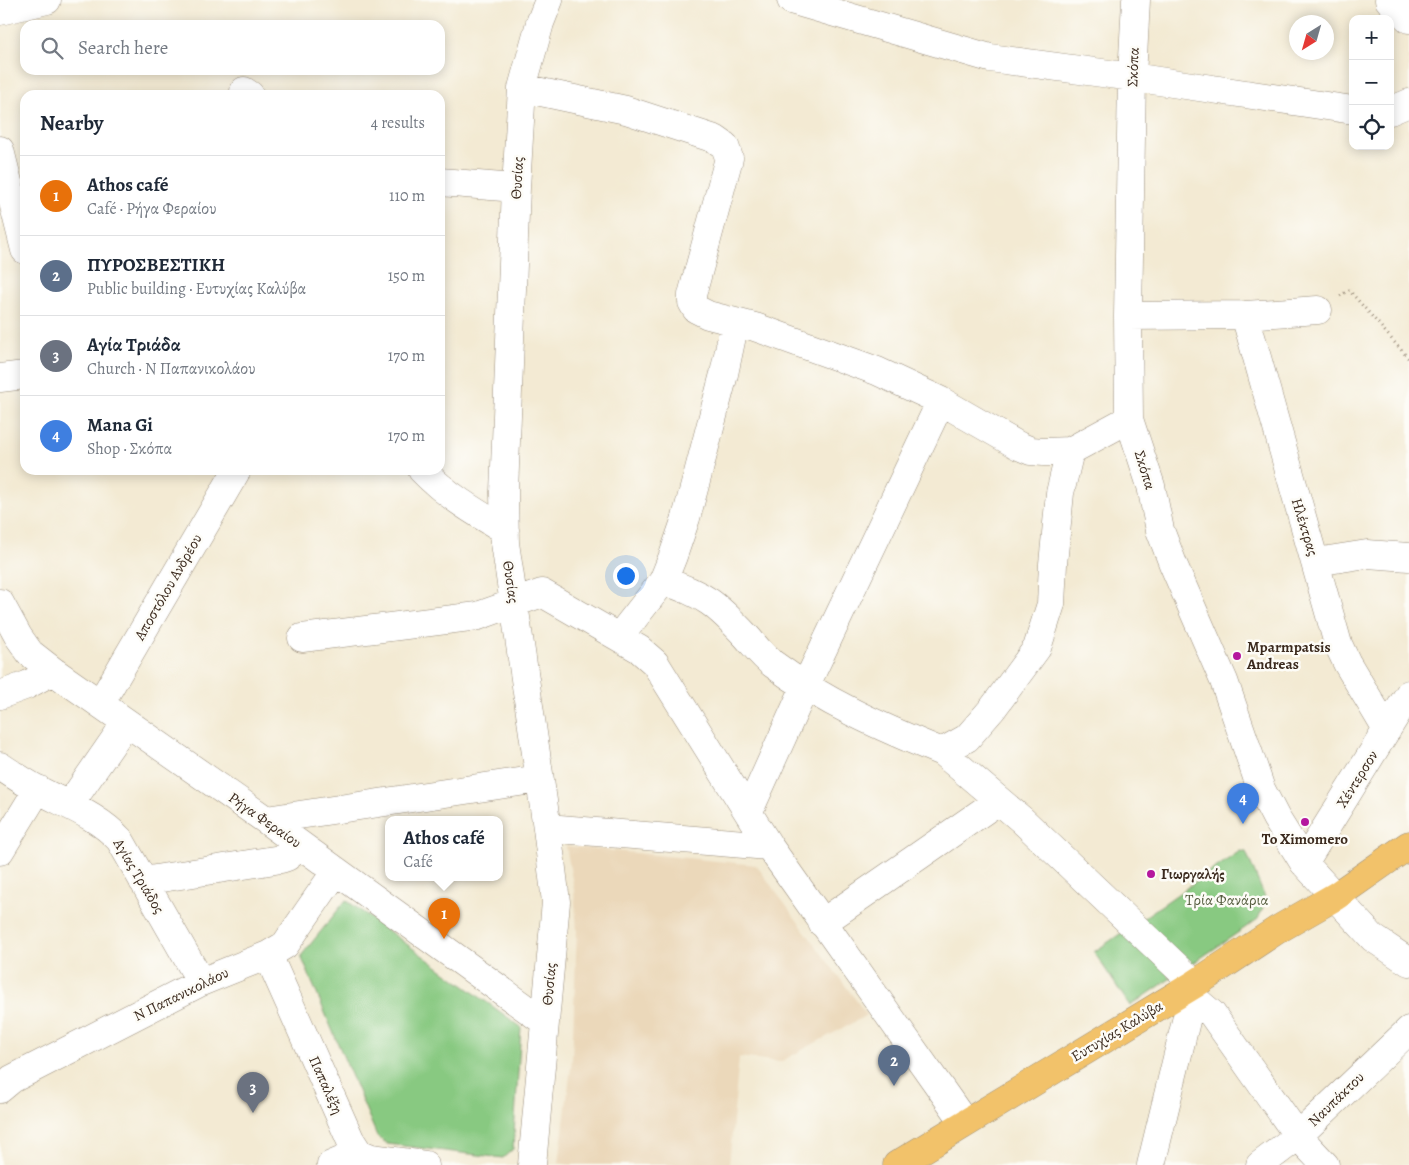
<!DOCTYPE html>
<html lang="en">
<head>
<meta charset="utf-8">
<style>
	:root { --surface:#fff; --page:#f2f2f3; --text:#1f2937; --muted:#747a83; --line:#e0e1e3; --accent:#b5179e }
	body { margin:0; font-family:Alegreya,serif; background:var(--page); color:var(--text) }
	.controls { position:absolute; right:15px; top:15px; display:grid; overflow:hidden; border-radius:10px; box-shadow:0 2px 12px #0003 }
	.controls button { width:45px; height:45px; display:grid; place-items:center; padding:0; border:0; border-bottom:1px solid var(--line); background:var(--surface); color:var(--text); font:25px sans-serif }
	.compass { position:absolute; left:1289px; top:15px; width:45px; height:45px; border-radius:50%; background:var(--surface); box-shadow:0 2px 12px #0003; rotate:217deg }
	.you { position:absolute; left:625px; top:575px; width:18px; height:18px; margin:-12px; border:4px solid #fff; border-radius:50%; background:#1a73e8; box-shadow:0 0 0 8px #1a73e833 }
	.badge { display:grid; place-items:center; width:32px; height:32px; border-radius:50%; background:var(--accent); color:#fff; font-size:16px; font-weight:700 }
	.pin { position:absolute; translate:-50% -41px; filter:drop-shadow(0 1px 2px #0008) }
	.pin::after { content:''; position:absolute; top:26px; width:18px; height:15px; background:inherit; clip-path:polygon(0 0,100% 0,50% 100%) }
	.popup { position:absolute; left:385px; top:816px; width:118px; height:65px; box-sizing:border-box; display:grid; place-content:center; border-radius:10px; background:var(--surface); filter:drop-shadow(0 1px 4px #0005); font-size:16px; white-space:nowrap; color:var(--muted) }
	.popup b { font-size:19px; color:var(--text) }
	.popup::after { content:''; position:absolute; left:50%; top:100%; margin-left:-10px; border:10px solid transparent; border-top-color:var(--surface) }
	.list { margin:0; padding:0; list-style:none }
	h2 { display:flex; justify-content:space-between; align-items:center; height:65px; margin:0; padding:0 20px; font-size:21px }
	h2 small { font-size:16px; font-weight:400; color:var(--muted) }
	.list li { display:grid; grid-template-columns:32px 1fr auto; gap:15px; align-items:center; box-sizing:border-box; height:80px; padding:0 20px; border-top:1px solid var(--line) }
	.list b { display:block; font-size:19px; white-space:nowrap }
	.list p { margin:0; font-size:16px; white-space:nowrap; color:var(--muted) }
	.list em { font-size:16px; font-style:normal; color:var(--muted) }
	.icon { flex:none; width:28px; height:28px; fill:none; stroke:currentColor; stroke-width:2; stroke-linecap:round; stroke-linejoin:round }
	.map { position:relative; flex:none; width:1409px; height:1165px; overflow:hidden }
	.search { position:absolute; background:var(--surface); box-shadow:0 2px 12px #0003; left:20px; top:20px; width:425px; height:55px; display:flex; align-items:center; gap:12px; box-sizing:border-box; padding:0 18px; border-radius:15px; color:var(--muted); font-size:19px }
	.panel { position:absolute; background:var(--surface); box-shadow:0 2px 12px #0003; left:20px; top:90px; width:425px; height:385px; border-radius:15px }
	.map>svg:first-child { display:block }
	.built { fill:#ebd8ba }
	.green { fill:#88c981; stroke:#627a50 }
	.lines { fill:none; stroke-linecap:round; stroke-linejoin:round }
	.minor-casing { stroke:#978a78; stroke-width:29 }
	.major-casing { stroke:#978a78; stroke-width:29 }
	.path { stroke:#978a78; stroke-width:3; stroke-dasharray:1 4; stroke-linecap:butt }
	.minor { stroke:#fff; stroke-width:28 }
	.major { stroke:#f2c26a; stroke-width:28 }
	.poi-dot { fill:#b5179e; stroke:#fdfcf7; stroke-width:2 }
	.labels { text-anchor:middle; stroke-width:5; stroke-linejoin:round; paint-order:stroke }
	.street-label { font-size:15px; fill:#3b2a1e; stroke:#fdfcf7 }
	.poi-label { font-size:15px; font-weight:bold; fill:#3b2a1e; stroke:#fdfcf7; text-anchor:start }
	.park-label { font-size:15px; fill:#525a3c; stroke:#fdfcf7 }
</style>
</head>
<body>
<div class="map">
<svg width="1409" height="1165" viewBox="0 0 1409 1165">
	<rect width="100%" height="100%" fill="#fdfcf7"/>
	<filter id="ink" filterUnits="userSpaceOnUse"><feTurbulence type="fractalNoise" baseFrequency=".02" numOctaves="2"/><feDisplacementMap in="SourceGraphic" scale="10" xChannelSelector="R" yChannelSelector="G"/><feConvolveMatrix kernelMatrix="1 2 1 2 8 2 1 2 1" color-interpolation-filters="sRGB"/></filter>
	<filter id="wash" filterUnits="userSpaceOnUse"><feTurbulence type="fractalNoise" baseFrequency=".0096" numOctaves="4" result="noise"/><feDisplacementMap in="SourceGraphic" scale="20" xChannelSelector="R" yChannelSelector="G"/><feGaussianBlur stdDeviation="1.12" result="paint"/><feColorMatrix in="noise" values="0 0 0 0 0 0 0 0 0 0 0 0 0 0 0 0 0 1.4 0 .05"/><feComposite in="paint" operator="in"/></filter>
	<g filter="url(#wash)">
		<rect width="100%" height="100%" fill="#f3ead3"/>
		<!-- built -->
		<path class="built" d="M566,846L756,865L867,1015L780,1062L739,1057L729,1165H570L559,1163L572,1059L577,931L574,890Z"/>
		<!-- green -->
		<path class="green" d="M1240,851L1246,852L1266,900L1258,919L1130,1006L1094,952Z
			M346,900L521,1027L513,1149L503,1158L387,1144L377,1136L301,956Z"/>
	</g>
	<g filter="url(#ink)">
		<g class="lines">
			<defs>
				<path id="minor" d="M791,0L990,58L1132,77L1353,110
					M1136,0L1132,77L1128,316L1129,419L1151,486L1160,530L1173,564L1224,681L1261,789L1276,818L1304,863L1373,938L1409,962
					M1389,0L1409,19
					M0,11L47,0
					M522,88L626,110L715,139L725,146L729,158L692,295V302L696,309L708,315L755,327L877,371L941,401L1019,446L1031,451L1044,452L1070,451L1129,419
					M244,91L250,95
					M1390,111L1409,103
					M0,150L25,250
					M440,182L516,188
					M1245,315L1338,644L1347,663L1387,730
					M1128,316L1245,315L1318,310
					M0,378L25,375
					M422,470C446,495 475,512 505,530
					M1316,562L1367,554L1409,557
					M663,581C705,594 717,605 747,637C755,646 763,657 773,664C824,702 883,728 942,752L967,738L993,708L1037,648L1051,604L1053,564L1060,493L1070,451
					M0,603L18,636L30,653L53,671L266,820L545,1022
					M619,637L663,581L673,556L686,518L696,481L724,374L735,322
					M302,638L478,616L542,593L639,649L655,663L769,846L965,1123
					M0,695L27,685L53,671
					M100,704L237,470
					M942,752L1022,820L1195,984L1151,1165
					M0,766C12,774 24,782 37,789C66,805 97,815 120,840L201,982
					M70,804L126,723
					M749,811L805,687L941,401
					M266,820L539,779
					M547,828L769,846
					M0,851L38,789
					M1304,863L1409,694
					M143,881L281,859L287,857L301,846
					M822,923L998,801
					M268,955L350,1139L359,1153L371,1158L425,1165
					M1192,997L1212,1014L1298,1136L1325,1165
					M0,1089L12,1079L201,982L268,955L285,945L336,871
					M331,1165L359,1153
					M532,1165L556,902L547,828L505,543L504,492L516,188L522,88L540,23L549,0
					M1260,1165L1298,1136L1409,1030"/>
				<path id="major" d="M897,1165L1195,984L1277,930L1336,896L1409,845"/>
			</defs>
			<!-- minor casing -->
			<use href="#minor" class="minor-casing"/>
			<!-- major casing -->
			<use href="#major" class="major-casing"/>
			<!-- path -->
			<path class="path" d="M1340,296L1349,290L1409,359"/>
			<!-- minor -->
			<use href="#minor" class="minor"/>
			<!-- major -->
			<use href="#major" class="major"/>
		</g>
	</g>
	<!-- markers -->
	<g class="poi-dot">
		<circle cx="1237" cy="656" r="5"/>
		<circle cx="1305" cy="822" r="5"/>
		<circle cx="1151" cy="874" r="5"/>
	</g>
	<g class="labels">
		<!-- street labels -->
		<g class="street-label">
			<text transform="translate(1133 67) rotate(-88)" y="5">Σκόπα</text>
			<text transform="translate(517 178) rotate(-87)" y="5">Θυσίας</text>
			<text transform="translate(1145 470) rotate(73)" y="5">Σκόπα</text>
			<text transform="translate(1305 527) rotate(73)" y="5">Ηλέκτρας</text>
			<text transform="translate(511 582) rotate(82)" y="5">Θυσίας</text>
			<text transform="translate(168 587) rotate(-60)" y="5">Αποστόλου Ανδρέου</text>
			<text transform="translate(1357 779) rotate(-58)" y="5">Χέντερσον</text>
			<text transform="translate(265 820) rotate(35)" y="5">Ρήγα Φεραίου</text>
			<text transform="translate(139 876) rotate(59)" y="5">Αγίας Τριάδος</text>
			<text transform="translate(549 984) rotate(-85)" y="5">Θυσίας</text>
			<text transform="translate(181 994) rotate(-26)" y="5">Ν Παπανικολάου</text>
			<text transform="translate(1117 1031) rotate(-31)" y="5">Ευτυχίας Καλύβα</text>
			<text transform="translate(326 1085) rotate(66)" y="5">Παπαλέξη</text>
			<text transform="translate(1336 1099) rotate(-44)" y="5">Ναυπάκτου</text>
		</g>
		<!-- poi labels -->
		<g class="poi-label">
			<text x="1247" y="652">Mparmpatsis<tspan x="1247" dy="17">Andreas</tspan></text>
			<text x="1305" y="844" text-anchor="middle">To Ximomero</text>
			<text x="1161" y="879">Γιωργαλής</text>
		</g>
		<!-- park labels -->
		<g class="park-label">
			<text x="1227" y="905">Τρία Φανάρια</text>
		</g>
	</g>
</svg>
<div class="controls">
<button>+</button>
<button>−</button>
<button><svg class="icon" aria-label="locate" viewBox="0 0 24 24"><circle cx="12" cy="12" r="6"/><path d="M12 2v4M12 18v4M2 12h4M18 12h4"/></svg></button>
</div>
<svg class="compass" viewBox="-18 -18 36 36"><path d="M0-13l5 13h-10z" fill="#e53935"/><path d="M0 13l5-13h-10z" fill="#747a83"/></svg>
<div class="you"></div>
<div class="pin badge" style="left:444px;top:939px;background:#e8710a">1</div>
<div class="popup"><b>Athos café</b>Café</div>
<div class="pin badge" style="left:894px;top:1086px;background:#5c6f8a">2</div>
<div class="pin badge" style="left:253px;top:1113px;background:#6b7280">3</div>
<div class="pin badge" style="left:1243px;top:824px;background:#3f7fe0">4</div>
<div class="search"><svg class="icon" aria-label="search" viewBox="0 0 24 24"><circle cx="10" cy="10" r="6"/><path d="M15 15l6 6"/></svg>Search here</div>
<section class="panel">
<h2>Nearby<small>4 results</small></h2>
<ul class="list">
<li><span class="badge" style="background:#e8710a">1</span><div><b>Athos café</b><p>Café · Ρήγα Φεραίου</p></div><em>110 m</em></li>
<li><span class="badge" style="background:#5c6f8a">2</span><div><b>ΠΥΡΟΣΒΕΣΤΙΚΗ</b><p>Public building · Ευτυχίας Καλύβα</p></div><em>150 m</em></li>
<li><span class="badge" style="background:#6b7280">3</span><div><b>Αγία Τριάδα</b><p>Church · Ν Παπανικολάου</p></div><em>170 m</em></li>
<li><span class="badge" style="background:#3f7fe0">4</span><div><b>Mana Gi</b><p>Shop · Σκόπα</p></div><em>170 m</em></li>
</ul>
</section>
</div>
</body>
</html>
